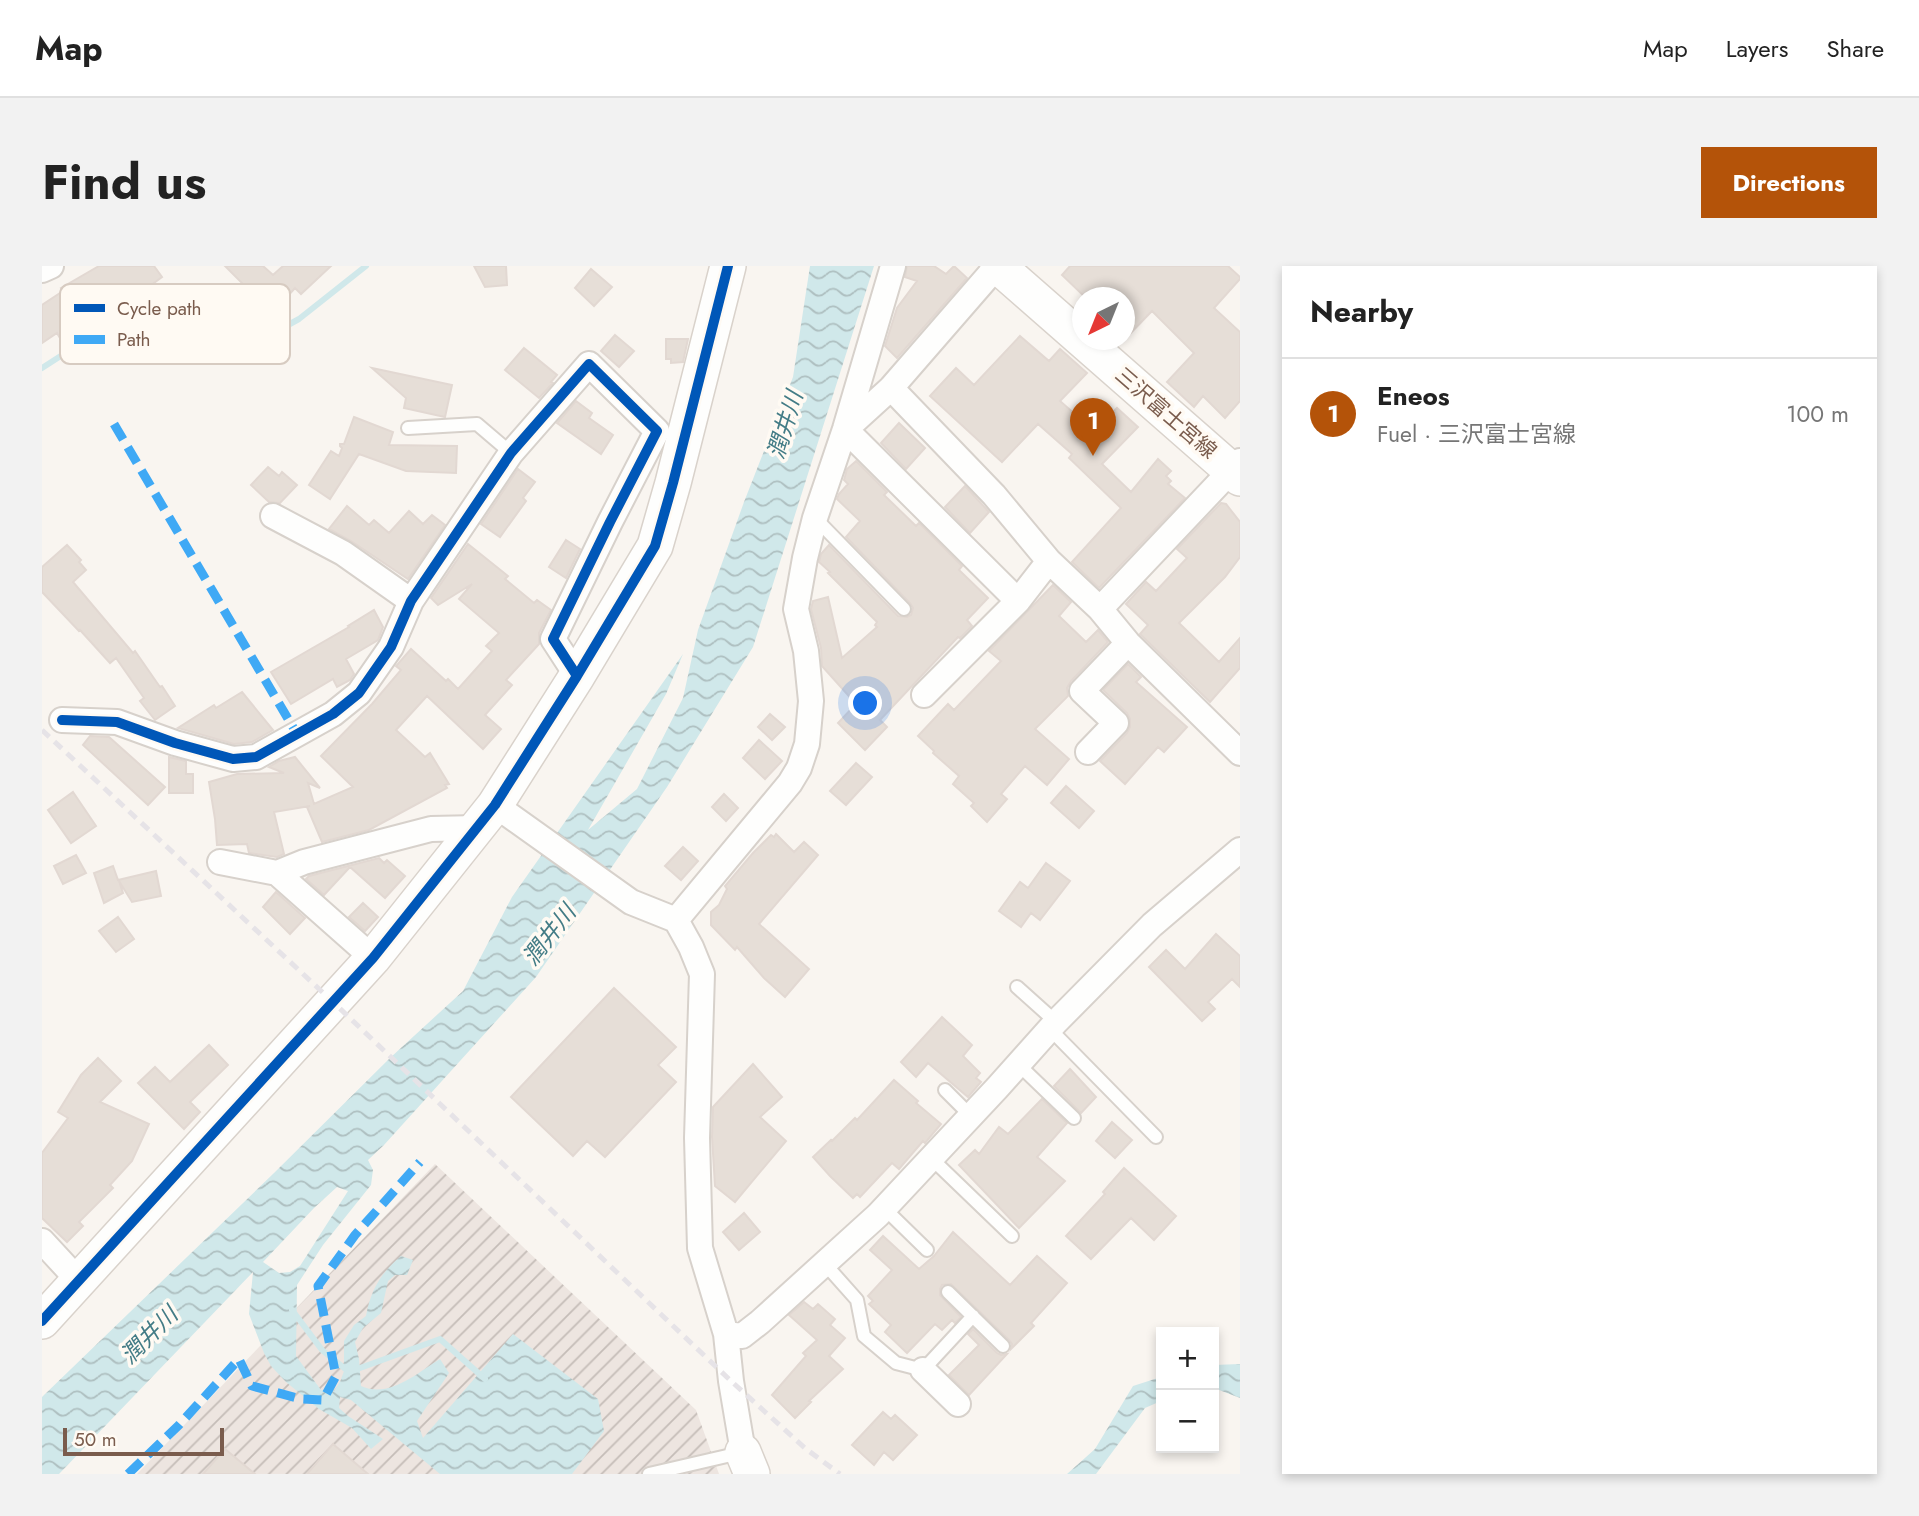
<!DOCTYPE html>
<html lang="en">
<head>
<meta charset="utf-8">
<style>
	:root { --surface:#fff; --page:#f2f2f2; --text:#222; --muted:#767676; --line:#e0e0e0; --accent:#b45309 }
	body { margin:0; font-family:Jost,"Noto Sans JP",sans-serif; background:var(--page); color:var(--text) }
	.controls { position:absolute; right:21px; bottom:21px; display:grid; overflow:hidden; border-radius:0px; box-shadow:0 4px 10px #0003 }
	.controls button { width:63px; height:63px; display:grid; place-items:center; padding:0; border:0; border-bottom:2px solid var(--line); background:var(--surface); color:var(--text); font:35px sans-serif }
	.compass { position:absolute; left:1030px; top:21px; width:63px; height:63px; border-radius:50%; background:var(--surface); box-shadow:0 4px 10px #0003; rotate:223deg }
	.scale { position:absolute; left:21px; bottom:18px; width:161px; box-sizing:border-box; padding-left:7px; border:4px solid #7a5c4d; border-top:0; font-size:19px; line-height:24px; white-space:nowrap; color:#7a5c4d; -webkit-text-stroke:5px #fffaf3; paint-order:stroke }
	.you { position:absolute; left:824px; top:438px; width:24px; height:24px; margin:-18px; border:5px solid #fff; border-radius:50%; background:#1a73e8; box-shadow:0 0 0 10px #1a73e833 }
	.badge { display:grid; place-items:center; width:46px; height:46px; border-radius:50%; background:var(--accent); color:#fff; font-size:23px; font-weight:700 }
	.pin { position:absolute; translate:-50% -58px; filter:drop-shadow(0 2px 4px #0008) }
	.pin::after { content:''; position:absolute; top:37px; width:24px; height:21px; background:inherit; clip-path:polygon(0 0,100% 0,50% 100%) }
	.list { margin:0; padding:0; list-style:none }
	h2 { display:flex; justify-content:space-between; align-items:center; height:91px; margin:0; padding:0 28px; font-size:30px }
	h2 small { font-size:23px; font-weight:400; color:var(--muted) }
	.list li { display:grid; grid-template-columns:46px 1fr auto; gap:21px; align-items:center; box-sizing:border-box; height:112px; padding:0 28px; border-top:2px solid var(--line) }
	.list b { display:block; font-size:26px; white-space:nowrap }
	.list p { margin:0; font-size:23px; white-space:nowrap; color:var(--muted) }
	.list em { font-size:23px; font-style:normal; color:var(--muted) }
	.map { position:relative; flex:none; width:1198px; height:1208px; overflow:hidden; border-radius:0px }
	header { display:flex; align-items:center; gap:42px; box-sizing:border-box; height:98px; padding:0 35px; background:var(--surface); border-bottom:2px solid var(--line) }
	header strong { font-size:33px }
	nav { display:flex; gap:38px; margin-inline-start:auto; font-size:24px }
	.intro { display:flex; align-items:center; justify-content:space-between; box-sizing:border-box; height:168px; padding:0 42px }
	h1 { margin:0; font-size:49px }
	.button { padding:18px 32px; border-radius:0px; background:var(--accent); color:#fff; font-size:24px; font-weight:700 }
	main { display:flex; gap:42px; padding:0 42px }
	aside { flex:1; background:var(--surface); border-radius:0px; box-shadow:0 4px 10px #0003 }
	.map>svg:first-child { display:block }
	.industrial { fill:url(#industrial-furrows) }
	.water { fill:url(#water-waves); fill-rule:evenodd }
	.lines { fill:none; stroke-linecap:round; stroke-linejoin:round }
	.stream { stroke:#d0e8ea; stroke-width:6 }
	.building { fill:#e6ded7; stroke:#e2d8d2; stroke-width:2 }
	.lane-casing { stroke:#d7d1cb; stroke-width:16 }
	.street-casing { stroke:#d7d1cb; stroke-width:28 }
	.secondary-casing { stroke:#d9d2cb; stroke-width:38 }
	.lane { stroke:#fefefd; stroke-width:12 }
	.street { stroke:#fefefd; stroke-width:24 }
	.secondary { stroke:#fefefd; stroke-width:35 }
	.rail { stroke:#e6e3e7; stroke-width:5; stroke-dasharray:10 7; stroke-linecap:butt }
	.quiet { stroke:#3fa9f5; stroke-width:9; stroke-dasharray:18 9; stroke-linecap:butt }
	.cycleway-casing { stroke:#fffaf3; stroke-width:15 }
	.cycleway { stroke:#0057b8; stroke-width:10 }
	.labels { text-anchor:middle; stroke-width:7; stroke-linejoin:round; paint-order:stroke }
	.street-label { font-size:21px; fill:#7a5c4d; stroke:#fffaf3 }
	.water-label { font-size:23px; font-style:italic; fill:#437c86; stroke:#fffaf3 }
	.key { fill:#fffaf3; stroke:#d7cbc1; stroke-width:2 }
	.key-label { font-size:19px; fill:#7a5c4d }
</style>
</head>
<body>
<header>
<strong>Map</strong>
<nav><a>Map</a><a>Layers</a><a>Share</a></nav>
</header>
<div class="intro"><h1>Find us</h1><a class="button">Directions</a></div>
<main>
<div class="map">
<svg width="1198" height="1208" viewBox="0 0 1198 1208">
	<defs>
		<pattern id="industrial-furrows" width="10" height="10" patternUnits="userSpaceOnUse" patternTransform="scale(1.75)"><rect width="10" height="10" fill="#ede5e0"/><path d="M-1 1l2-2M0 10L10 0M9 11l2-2" fill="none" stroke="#c5bdb8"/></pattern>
		<pattern id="water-waves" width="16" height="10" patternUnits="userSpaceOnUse" patternTransform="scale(1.75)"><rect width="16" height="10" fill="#d0e8ea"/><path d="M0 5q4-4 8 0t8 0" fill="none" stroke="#aebfc0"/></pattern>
	</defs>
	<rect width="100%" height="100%" fill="#f9f5f0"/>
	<!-- industrial -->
	<path class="industrial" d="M393,898L654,1144L677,1208H95Z"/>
	<!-- water -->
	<path class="water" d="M768,0H832L711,381L625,521L494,711L342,879L326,894L331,904L329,919L281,979L255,1019L254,1090L279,1124L292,1125L298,1116L302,1105V1075L312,1059L324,1050C329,1023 339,1007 359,990L371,994L365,1009H353L346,1015L339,1047L321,1062L313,1076L317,1093L319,1120C347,1133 375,1107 398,1093L407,1107L375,1155L381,1172L471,1068L556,1133L562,1165L530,1208H398L309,1134L298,1131L297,1142L306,1150L341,1173L329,1183L310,1162L277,1143L244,1116L229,1100L222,1087L207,1048L211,1006L17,1208H0V1131L232,907L348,792L421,725L470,631L641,388L624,428L546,564L595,523L641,432L656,364L702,236L751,111ZM295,921L306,925L258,1000L248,1006L237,1007L221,996L272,942Z
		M1198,1098V1132L1172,1122V1099Z
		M1119,1111V1135L1103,1142L1054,1208H1025L1053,1183L1091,1120Z"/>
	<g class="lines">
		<!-- stream -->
		<path class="stream" d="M0,102L90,44L121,32L179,24L237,64L257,53L324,0
			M250,1044L280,1084L307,1106L398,1073L443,1113"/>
	</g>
	<!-- building -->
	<path class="building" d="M57,0H112L120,11L97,28L93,22L64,41L63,39L33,58L35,61L18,72L15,67L0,77V39L21,25L19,22Z
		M183,0H221L231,9L241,0H289L259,28L253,22L244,32L238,25L232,31L228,27L219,36Z
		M432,0H464L465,19L443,21Z
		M865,0H892L904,8L912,0L925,12L855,92L843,80L855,42L875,15L863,11Z
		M1028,0H1186L1198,11V13L1172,42L1198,66V135L1183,152L1161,130L1152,141L1125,116L1152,87L1110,45L1082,74V32H1044L1020,9Z
		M549,3L570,21L552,40L533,22Z
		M573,69L592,85L577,101L559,85Z
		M978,70L1007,95L1018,83L1045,107L1018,135L1052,165L1075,142L1096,161L1060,198L1089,226L1116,193L1129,205L1124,210L1129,215L1126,218L1143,232L1057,322L1030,296L1079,242L1027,192L1030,188L996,158L960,196L888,130L914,102L932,119Z
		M624,73H646L641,96L629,97V93H624Z
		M482,82L515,109L509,116L511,117L497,132L463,104Z
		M330,102L410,119L403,151L362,142L364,132Z
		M534,135L550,147L547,152L571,169L559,188L515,157Z
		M312,151L351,166L347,179L415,180L414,207L364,205L317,188L288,233L267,219L289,185L297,190L300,182L298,180V178H302Z
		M857,157L883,182L864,203L839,177Z
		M814,195L845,226L842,229L874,260L877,257L920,300L917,304L946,332L925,354L930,360L918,372L916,371L838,454L845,461L823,484L796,457L814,438L780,400L779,382L769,343L771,335L786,331L800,392L835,361L833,359L835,356L786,307L788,306L777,296L779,288L787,279L856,350L865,351L869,349L871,342L868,337L804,271L818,255L795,233L797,228L806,218L802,214L805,203Z
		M226,201L237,210L240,206L255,219L238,237L227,236L209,219Z
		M476,203L493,216L481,232L484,235L458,271L439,258Z
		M923,220L947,246L928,267L903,241Z
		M1179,237L1184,238L1198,256V291L1183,311L1137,357L1177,396L1198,372V402L1168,436L1098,368L1106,359L1084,338L1104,316L1114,325L1145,292L1135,283Z
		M305,240L327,259L332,254L347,267L367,245L381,258L390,249L403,259L366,313L309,275L287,263Z
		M524,274L538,283L524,312L507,301Z
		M426,278L466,310L463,313L492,337L495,334L509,344L497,367V378L464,414L470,419L443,449L459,463L441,483L385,430L354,464L383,491L388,487L407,518L403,519L405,522L327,564L280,576L265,541L268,540L232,546L242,588L235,591L207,587L205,578L175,579L173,553L167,516L195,508L242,507L227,501L237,495L253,491L278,522L266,517L272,538L311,521L279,490L330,438L359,404L354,400L369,383L404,415L406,413L416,423L450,385L444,380L457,367L417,333L430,318L396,339L389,332Z
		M25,279L39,294L37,296L44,304L31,316L91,387L93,385L118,421L120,420L133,440L113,454L98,435L102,432L74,392L68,397L38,364L37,365L0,326V301Z
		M1011,319L1029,336L1017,350L1044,376L1056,364L1066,376L1029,415L1025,422L1026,430L993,463L1027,493L1005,519L983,500L959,528L965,533L945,556L929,540L932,537L911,518L917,510L891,487L892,485L876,470L906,438L912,444L959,395L947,385Z
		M332,344L341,361L336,374L304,393L312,408L308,414L295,421L291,413L249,438L229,406L307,361L306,360Z
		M1086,398L1099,411L1094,416L1145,461L1122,486L1116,481L1083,518L1058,495L1085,467L1088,461V453L1085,447L1061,424Z
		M200,426L231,464L210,476L192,478L136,462L172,439L174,442Z
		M728,448L743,461L730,474L716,461Z
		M48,470L67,471L123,521L106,539L41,479Z
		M717,474L740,495L723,513L701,492Z
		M127,491L144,495V508H151V527H127Z
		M814,497L830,511L804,539L788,525Z
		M1024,520L1052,545L1037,562L1009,537Z
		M31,526L54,560L29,577L6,544Z
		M682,528L696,542L684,555L670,541Z
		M734,568L752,586L762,576L776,589L717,658L767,703L743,731L722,712L695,681L693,684L669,659V646L677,639L685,623L683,620L711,587L729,569L732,571Z
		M641,581L656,595L639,614L623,600Z
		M34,589L44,607L21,618L12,600Z
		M337,592L342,597L345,594L363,610L343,632L308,601L282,629L264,613L267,610Z
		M1004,597L1028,615L998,654L989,647L979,661L957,645L978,616L986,622Z
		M71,600L76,614L114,605L119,630L90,636L77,615L81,627L62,637L52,607Z
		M234,626L263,652L248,668L221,641Z
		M321,637L336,651L323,665L307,651Z
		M76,651L92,673L74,686L57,665Z
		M1174,668L1198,690V721L1190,713L1166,736L1173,743L1160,755L1107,701L1124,684L1143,703Z
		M572,722L634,781L616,799L634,816L563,891L545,875L531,890L469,831Z
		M900,751L930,779L921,790L938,807L934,812L939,816L926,831L886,797L874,811L859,796Z
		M167,779L186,799L148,836L158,846L142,863L96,817L113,801L128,816Z
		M56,792L79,815L58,836L107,858L90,895L68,919L71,922L37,956L41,960L25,976L0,952V887L26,852L16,846L39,809Z
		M711,798L740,831L718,851L744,875L693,936L673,920L670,871L671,841Z
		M1028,803L1054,831L1039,847L1012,820Z
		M852,814L876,835L874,837L899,858L883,877L881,875L857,903L850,897L818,931L815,928L811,932L788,910L771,891L789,874L790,875L813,852L815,854Z
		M1000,833L1025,857L995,891L1023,915L977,962L917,899L933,884L937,888L957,861L966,868Z
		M1070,856L1090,874L1073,892L1054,875Z
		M1082,902L1134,950L1112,974L1089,952L1049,993L1024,970L1063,928L1061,926Z
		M702,947L718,966L697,984L681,966Z
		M911,966L968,1019L995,990L1025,1017L989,1057L992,1060L969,1083L970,1078L967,1074L909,1018L900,1019L898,1023V1029L919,1051L913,1057L910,1054L900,1064L893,1058L865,1087L843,1066L849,1059L827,1038L831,1035L826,1030L850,1004L828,984L841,970L877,1003L892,990Z
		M762,1036L771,1043L776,1038L793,1053L788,1059L803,1072L787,1090L801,1103L767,1135L769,1136L753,1152L730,1129L764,1090L761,1087L775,1074L747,1049Z
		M931,1063L955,1087L959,1089L965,1088L927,1129L907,1109L937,1079L926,1068Z
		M841,1146L849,1153L853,1149L875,1169L851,1194L842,1186L832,1199L810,1179Z
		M291,1178L326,1208H265Z
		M183,1183L213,1208H161Z"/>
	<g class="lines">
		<defs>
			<path id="lane" d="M366,162L435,158L469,187
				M773,252L862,343
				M975,721L1014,756
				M1008,763L1114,871
				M976,798L1032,852
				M903,824L929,850
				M889,892L970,970
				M842,942L885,984
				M783,998L815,1034L822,1070L854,1097L881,1104L931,1050
				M906,1026L961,1080
				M607,1208L698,1187"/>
			<path id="street" d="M0,4L9,0
				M849,122L952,229L1007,295L1058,343L1086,377L1198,487
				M803,163L976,335
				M804,163L849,122L955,0
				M231,250L301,287L369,335
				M1058,343L1198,195
				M882,429L976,335L1007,295
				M20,454L75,456L133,477L191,493L214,491L291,448L317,427L349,381L369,335L469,187L547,98L615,165L568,256L511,373L535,410
				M1046,486L1074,457L1040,425L1086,377
				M453,539L589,636L634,654L649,681L660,708L655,872L658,982L684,1068L689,1115L701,1186
				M178,596L235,607L262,596L389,563L436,562
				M235,607L331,692
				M634,654L748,517L757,502L765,478L769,435L764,385L754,343L763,292L773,252L803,163L851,0
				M0,975L37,1015
				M684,1068L700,1070L718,1056L836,949L955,822L1014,756L1110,659L1198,584
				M881,1104L916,1138"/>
			<path id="secondary" d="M956,0L1198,212
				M0,1055L331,692L453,539L535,410L613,280L631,217L686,0
				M701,1186L710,1208"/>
		</defs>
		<!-- lane casing -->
		<use href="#lane" class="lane-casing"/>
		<!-- street casing -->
		<use href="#street" class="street-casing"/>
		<!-- secondary casing -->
		<use href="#secondary" class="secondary-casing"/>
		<!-- lane -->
		<use href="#lane" class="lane"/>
		<!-- street -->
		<use href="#street" class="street"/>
		<!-- secondary -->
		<use href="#secondary" class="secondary"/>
		<!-- rail -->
		<path class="rail" d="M0,464L291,736L689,1115L764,1183L798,1208"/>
		<!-- quiet -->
		<path class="quiet" d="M72,158L255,468
			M86,1208L137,1159L197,1093L210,1120L259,1133L281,1134L294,1110L276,1020L313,969L378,896"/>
		<defs>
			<path id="cycleway" d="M20,454L75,456L133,477L191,493L214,491L291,448L317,427L349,381L369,335L469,187L547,98L615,165L568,256L511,373L535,410
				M0,1055L331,692L453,539L535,410L613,280L631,217L686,0"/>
		</defs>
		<!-- cycleway casing -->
		<use href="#cycleway" class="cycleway-casing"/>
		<!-- cycleway -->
		<use href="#cycleway" class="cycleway"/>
	</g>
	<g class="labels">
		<!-- street labels -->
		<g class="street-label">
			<text transform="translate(1124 147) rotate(41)" y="7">三沢富士宮線</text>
		</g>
		<!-- water labels -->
		<g class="water-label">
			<text transform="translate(743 159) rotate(-73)" y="8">潤井川</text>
			<text transform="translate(507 669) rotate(-52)" y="8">潤井川</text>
			<text transform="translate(107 1069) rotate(-45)" y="8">潤井川</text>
		</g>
	</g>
	<!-- legend -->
	<rect x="18" y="18" width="230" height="80" rx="10" class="key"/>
	<rect x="32" y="38" width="31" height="8" fill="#0057b8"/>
	<rect x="32" y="69" width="31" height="9" fill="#3fa9f5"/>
	<g class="key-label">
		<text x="75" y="49">Cycle path</text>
		<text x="75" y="80">Path</text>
	</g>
</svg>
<div class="controls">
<button>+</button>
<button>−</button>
</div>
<svg class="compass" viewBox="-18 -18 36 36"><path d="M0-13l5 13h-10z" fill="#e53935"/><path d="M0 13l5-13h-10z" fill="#767676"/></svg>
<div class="scale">50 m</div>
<div class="you"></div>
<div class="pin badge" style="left:1051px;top:190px">1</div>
</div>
<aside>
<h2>Nearby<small></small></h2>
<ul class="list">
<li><span class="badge">1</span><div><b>Eneos</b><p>Fuel · 三沢富士宮線</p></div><em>100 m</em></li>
</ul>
</aside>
</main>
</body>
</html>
